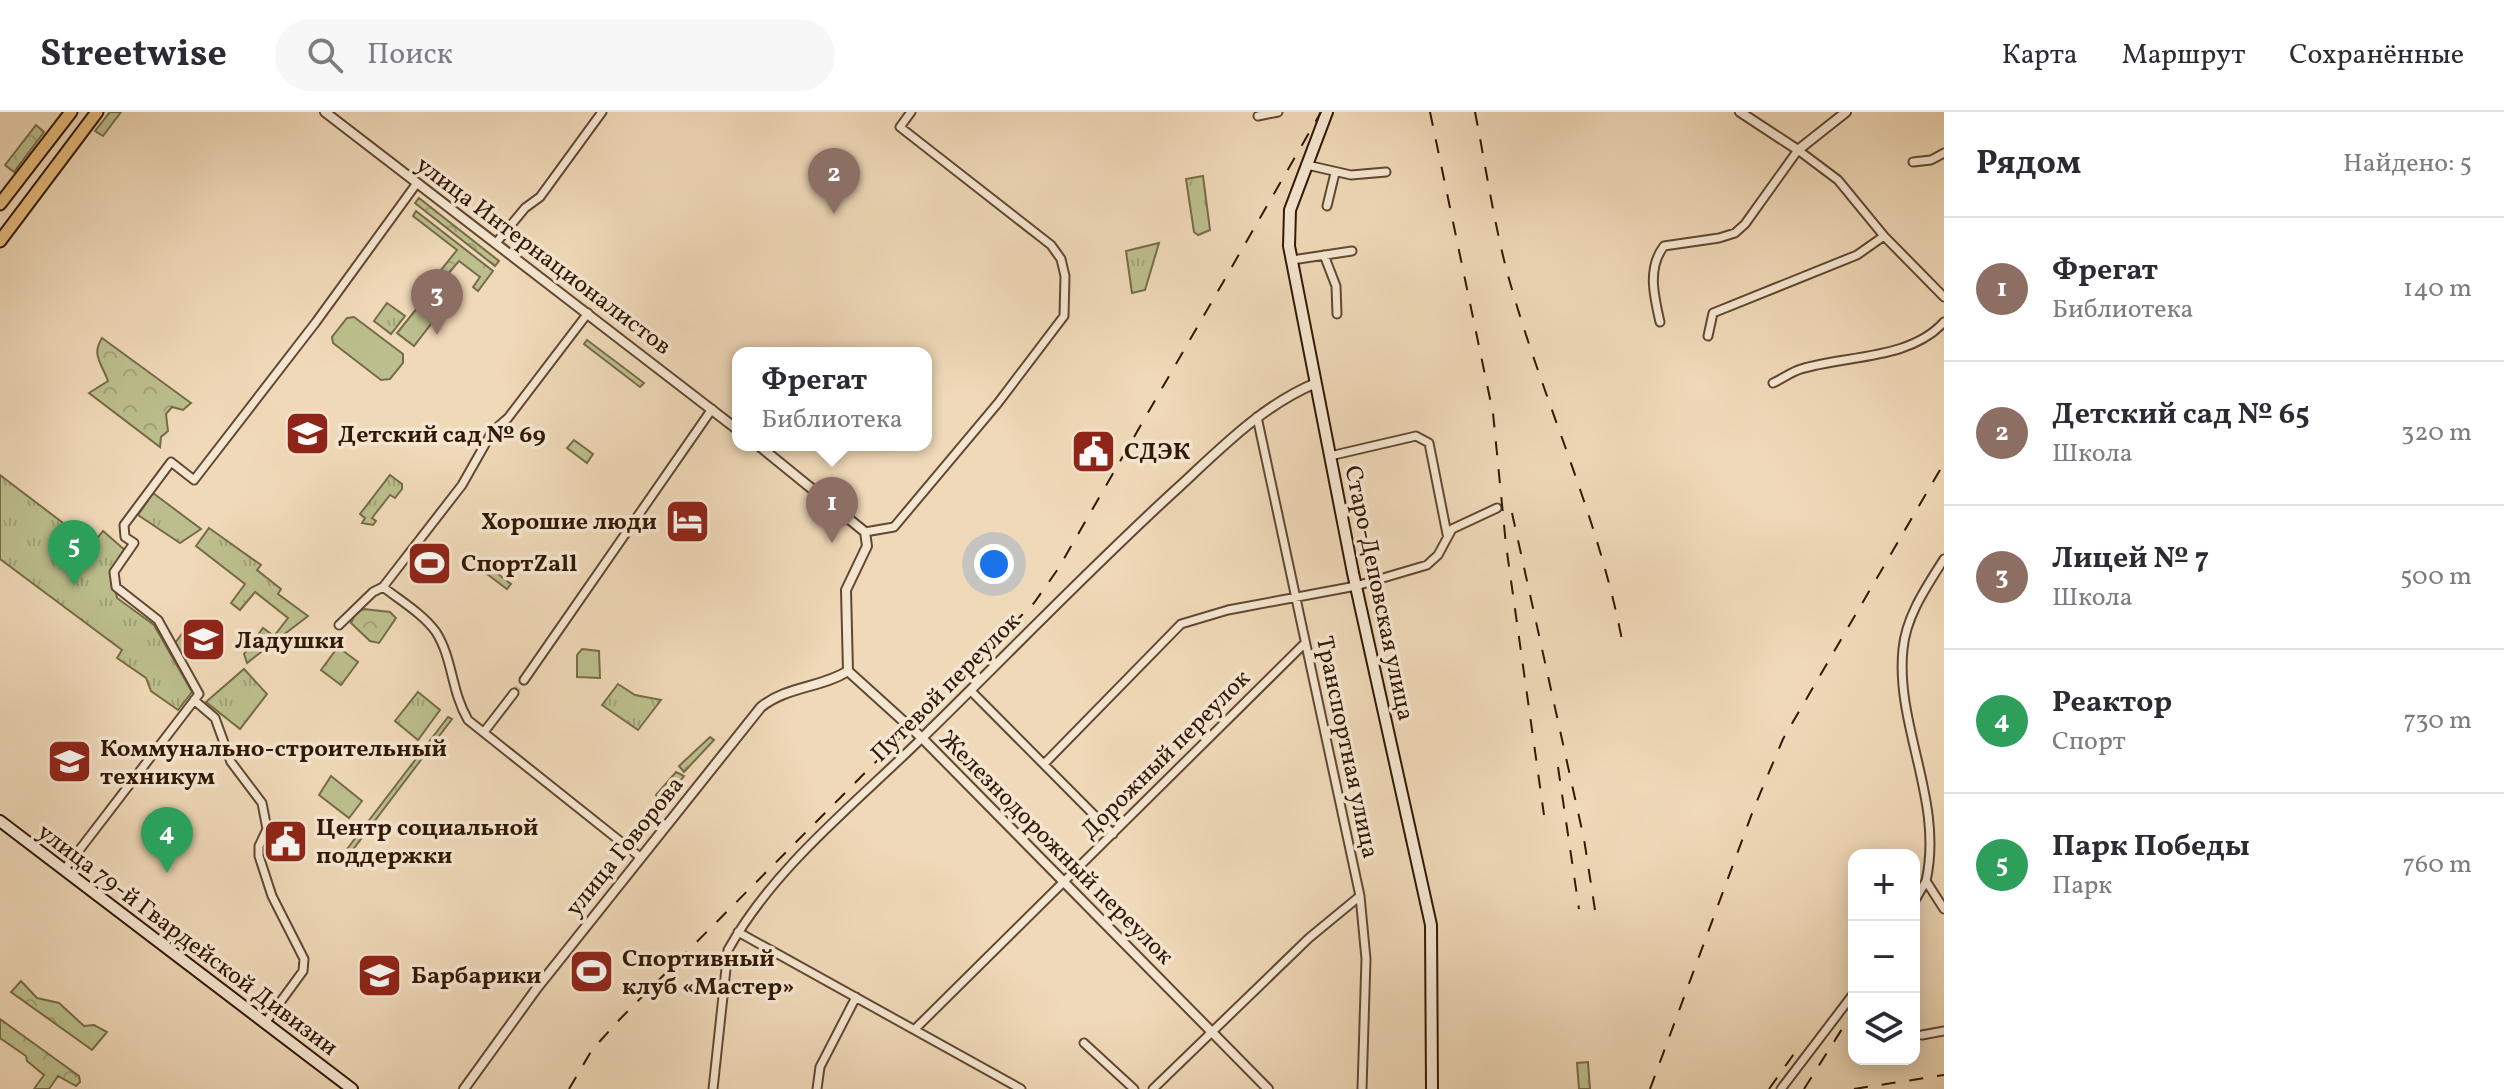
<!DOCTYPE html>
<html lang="ru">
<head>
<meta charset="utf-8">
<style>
	:root { --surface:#fff; --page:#f7f7f7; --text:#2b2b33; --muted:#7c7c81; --line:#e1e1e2; --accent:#2563eb }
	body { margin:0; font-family:Vollkorn,serif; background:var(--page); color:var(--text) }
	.controls { position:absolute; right:24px; bottom:24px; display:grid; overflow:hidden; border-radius:16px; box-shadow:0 4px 20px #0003 }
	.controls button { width:72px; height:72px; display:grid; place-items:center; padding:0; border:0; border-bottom:2px solid var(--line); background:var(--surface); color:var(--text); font:40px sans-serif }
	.you { position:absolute; left:994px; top:452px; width:28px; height:28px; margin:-20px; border:6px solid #fff; border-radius:50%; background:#1a73e8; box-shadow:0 0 0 12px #1a73e833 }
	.badge { display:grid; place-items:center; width:52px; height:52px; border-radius:50%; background:var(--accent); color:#fff; font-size:26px; font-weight:700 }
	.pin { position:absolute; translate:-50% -66px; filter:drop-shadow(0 2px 4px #0008) }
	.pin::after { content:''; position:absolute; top:42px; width:28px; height:24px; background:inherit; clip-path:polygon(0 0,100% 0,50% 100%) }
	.popup { position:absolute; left:732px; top:235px; width:200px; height:104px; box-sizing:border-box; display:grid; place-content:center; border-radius:16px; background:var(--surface); filter:drop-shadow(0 2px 6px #0005); font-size:26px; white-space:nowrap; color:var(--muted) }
	.popup b { font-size:30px; color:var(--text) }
	.popup::after { content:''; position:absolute; left:50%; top:100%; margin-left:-16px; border:16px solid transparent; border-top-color:var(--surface) }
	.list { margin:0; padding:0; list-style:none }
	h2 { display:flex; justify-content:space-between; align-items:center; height:104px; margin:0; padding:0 32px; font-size:34px }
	h2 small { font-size:26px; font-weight:400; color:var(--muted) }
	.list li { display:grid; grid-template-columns:52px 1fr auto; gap:24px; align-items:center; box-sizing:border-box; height:144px; padding:0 32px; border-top:2px solid var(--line) }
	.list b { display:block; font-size:30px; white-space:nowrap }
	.list p { margin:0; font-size:26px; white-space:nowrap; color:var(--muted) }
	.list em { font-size:26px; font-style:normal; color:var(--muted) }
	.icon { flex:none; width:44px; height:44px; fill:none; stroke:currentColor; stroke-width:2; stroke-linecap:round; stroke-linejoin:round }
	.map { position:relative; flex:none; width:1944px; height:977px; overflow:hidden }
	header { display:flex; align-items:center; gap:48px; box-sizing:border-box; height:112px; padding:0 40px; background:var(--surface); border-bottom:2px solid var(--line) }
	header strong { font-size:38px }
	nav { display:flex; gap:44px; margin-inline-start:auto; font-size:28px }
	.search { width:560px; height:72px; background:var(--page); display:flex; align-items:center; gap:20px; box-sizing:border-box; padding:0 28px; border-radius:44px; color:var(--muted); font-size:30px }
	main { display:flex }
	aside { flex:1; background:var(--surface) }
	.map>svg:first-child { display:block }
	.grass { fill:url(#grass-tufts); stroke:#766c49; stroke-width:2 }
	.forest { fill:url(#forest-crowns); stroke:#766c49; stroke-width:2 }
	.pitch { fill:#bcbf8d; stroke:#766c49; stroke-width:2 }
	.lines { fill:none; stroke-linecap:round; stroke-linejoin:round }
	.minor-tunnel { stroke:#cab294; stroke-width:7; stroke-dasharray:7 3.5; stroke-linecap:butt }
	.minor-casing { stroke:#614832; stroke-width:11 }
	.tertiary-casing { stroke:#614832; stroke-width:12 }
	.secondary-casing { stroke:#311805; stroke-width:14 }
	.primary-casing { stroke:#311805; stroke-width:15 }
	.minor { stroke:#f5e6d1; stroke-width:7 }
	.tertiary { stroke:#f5e6d1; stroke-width:8 }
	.secondary { stroke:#f5e6d1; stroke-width:10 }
	.primary { stroke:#e8bc7c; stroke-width:11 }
	.rail { stroke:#311805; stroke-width:2; stroke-dasharray:14 14; stroke-linecap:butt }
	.labels { text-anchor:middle; stroke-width:7; stroke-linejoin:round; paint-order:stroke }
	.street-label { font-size:24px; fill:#311805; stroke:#f5e6d1 }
	.poi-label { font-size:24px; font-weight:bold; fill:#311805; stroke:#f5e6d1; text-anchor:start }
</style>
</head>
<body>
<header>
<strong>Streetwise</strong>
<div class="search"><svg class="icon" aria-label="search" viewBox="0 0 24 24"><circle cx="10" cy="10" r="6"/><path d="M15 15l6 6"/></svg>Поиск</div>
<nav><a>Карта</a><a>Маршрут</a><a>Сохранённые</a></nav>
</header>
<main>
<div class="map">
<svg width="1944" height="977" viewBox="0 0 1944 977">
	<defs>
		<pattern id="grass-tufts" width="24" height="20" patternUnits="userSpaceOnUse" patternTransform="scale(2)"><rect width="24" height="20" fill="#bcbf8d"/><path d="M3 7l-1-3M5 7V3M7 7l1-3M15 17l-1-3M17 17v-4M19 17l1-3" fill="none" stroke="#a2a378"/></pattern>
		<pattern id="forest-crowns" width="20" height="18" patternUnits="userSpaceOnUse" patternTransform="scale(2)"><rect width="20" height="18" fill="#bcbf8d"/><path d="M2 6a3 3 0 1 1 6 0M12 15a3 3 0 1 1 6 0" fill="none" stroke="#a2a378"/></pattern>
	</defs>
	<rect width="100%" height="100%" fill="#f0d9b8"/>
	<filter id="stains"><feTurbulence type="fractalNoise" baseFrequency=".0025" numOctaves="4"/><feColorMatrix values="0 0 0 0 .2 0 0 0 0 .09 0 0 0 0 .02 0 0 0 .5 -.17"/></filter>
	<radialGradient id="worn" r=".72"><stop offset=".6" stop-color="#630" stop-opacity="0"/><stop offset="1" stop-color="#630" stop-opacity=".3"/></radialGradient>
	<!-- grass -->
	<path class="grass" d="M1203,64L1210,118L1198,123L1194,120L1186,67Z
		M1159,131L1145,178L1132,181L1126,139Z
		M387,191L405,204L391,222L374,209Z
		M574,328L593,342L587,351L567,336Z
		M0,363L92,433L103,419L126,439L111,457L117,486L154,513L192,580L178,598L151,579L146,566L117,546L122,538L0,447Z
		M390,363L402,372V377L395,386L390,383L372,406L376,409L373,413L362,411L365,406L360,402Z
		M153,381L201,417L180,431L138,403Z
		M209,416L261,453L257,458L281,477L278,482L308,504L247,551L244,542L263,516L274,524L288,506L255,480L240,498L231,491L245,472L196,434Z
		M484,451L511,472L507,477L479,456Z
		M184,519L190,525L189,546L184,547L175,531Z
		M338,535L358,550L341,573L321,558Z
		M582,537L599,539L600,566L577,565V543Z
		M244,557L267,582L240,617L206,590Z
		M618,572L635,583L661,588L638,618L602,593Z
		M418,580L440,598L418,628L395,609Z
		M1588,950L1590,977H1579L1577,951Z"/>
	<!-- forest -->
	<path class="forest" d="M110,0H121L103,24L95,19Z
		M36,13L44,20L14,60L5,53Z
		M419,86L499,149L495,154L415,91Z
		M416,99L493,159L478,179L473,175L480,165L459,149L435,177L429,173L457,138L413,104Z
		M102,226L191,291L183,298L172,295L166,302L168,319L161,325L160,335L89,281L108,269C102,252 91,243 102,226Z
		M587,228L644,271L640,275L584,232Z
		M364,497L390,500L396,506L379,531L370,529L351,511L355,502Z
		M448,605L452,607L345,748L341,745Z
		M710,625L714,628L684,660L679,654Z
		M676,660L684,664L665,688L658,687L656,683Z
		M21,869L37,886L59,891L84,914L94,913L107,920L92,938L11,880Z
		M0,907L79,964L80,970L76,974L58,964L49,977H34L44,963L27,949L26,944L0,926Z"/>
	<!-- pitch -->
	<path class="pitch" d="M422,190L438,203L414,234L397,221Z
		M354,205L403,242V251L390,267L381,268L333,231L332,225L347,206Z
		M331,664L362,689L349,706L319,683Z"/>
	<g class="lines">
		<!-- minor-tunnel -->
		<path class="minor-tunnel" d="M514,581L524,568"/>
		<defs>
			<path id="minor" d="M1258,4L1278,0
				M1913,50L1931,48L1944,41
				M1307,53L1351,63L1386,60
				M1327,94L1335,61
				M496,131L525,96L540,85L602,0
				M1324,143L1336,174L1337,202
				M1292,148L1352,139
				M1660,210C1654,184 1647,156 1664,134L1719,126L1735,121L1745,112L1798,38L1838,68L1884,124L1944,185
				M1708,224L1713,201L1857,143L1884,124
				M1773,271C1782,267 1791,260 1801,257C1846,243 1910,248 1944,210
				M1257,305L1360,784L1366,847L1362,977
				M1330,344L1416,324L1429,331L1447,422
				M865,420L894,415L998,291L1064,204L1065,164L1061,147L1051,133L900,15L911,0
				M1944,447C1927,474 1906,504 1903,537C1895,614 1944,689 1926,769L1944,797
				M383,475C401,489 423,502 436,520C453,547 451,579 468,608L640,745
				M339,513L373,480L383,475L462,373L492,320L508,306L588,201
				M524,568L712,297
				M971,579L1113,722
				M194,588L215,606L231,650L262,691L267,717L259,734V744L272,784L304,847L303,859L265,911
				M484,620L514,581
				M1044,652L1181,512L1228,498L1356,474L1427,453L1438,443L1452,417L1497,396
				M64,758L199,582L158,508L116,475L114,460L134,431L125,425L124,413L171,350L194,368L316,210L417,71
				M1914,790L1926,769
				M738,820L1021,977
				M916,916L1305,531
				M1922,923L1944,919
				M1084,931L1134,977
				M713,977L728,838C775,754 854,693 922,626
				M817,977L820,955L856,885
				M1153,977L1309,826L1360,784
				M1781,977L1854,881"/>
			<path id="tertiary" d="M325,0L738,318
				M1740,0L1798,38L1846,0
				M758,333L865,420L867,434L846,478L848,559L922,626L1268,977
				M922,626C1008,542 1091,455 1180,374C1222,335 1263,293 1316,271
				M464,977L537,876L761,595C787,574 821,576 848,559"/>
			<path id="secondary" d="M1327,0L1290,98L1289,134L1353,461L1431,813L1432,977
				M0,709L352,977"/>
			<path id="primary" d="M0,92L71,0
				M0,129L97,0"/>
		</defs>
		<!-- minor casing -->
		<use href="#minor" class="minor-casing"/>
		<!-- tertiary casing -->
		<use href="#tertiary" class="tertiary-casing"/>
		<!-- secondary casing -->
		<use href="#secondary" class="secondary-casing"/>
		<!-- primary casing -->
		<use href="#primary" class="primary-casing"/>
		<!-- minor -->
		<use href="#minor" class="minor"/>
		<!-- tertiary -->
		<use href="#tertiary" class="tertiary"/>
		<!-- secondary -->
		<use href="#secondary" class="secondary"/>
		<!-- primary -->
		<use href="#primary" class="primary"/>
		<!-- rail -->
		<path class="rail" d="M1430,0L1493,301L1506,433L1544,703
			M1475,0C1486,55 1494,113 1509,167C1543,289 1598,403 1622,528
			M1512,401L1584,727L1595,798
			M1558,655L1579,797
			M569,977L592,938L620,907L1034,491L1058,457L1321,0
			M1650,977L1754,696L1783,627L1944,351
			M1769,977L1796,939
			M1804,977L1854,898
			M1854,977L1944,963"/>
	</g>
	<!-- icons -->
	<defs>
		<symbol id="school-square" viewBox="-11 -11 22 22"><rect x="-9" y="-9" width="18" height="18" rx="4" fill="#8f2418" stroke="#f5e6d1"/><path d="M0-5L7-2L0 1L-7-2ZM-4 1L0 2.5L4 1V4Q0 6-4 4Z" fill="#fff"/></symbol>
		<symbol id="civic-square" viewBox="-11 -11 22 22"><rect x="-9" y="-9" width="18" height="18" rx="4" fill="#8f2418" stroke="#f5e6d1"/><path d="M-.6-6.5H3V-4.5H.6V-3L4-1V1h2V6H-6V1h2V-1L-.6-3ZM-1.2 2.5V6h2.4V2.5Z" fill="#fff"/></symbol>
		<symbol id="hotel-square" viewBox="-11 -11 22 22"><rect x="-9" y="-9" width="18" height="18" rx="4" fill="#8f2418" stroke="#f5e6d1"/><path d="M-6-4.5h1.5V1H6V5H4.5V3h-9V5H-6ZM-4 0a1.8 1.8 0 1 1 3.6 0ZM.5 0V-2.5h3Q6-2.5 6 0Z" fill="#fff"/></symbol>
		<symbol id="stadium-square" viewBox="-11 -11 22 22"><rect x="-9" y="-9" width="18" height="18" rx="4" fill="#8f2418" stroke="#f5e6d1"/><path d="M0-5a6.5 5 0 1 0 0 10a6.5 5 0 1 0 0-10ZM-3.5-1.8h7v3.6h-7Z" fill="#fff"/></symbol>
		<symbol id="university-square" viewBox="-11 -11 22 22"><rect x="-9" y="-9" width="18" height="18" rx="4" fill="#8f2418" stroke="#f5e6d1"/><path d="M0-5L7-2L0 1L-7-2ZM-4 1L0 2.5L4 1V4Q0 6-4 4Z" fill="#fff"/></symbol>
	</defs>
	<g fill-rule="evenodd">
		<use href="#school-square" x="282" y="296" width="51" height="51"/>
		<use href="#civic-square" x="1068" y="314" width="51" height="51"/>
		<use href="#hotel-square" x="662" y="384" width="51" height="51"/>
		<use href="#stadium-square" x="404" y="426" width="51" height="51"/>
		<use href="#school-square" x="178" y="502" width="51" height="51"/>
		<use href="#university-square" x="44" y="624" width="51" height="51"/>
		<use href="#civic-square" x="260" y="704" width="51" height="51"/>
		<use href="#stadium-square" x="566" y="834" width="51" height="51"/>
		<use href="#school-square" x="354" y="838" width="51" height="51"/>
	</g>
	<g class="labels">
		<!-- street labels -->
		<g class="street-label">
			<text transform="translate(544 143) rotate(37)" y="8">улица Интернационалистов</text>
			<text transform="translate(1380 481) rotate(78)" y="8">Старо-Деповская улица</text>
			<text transform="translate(945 575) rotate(-45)" y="8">Путевой переулок</text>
			<text transform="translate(1348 635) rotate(78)" y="8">Транспортная улица</text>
			<text transform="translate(1165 642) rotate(-45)" y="8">Дорожный переулок</text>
			<text transform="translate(624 734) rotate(-51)" y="8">улица Говорова</text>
			<text transform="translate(1057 735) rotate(45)" y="8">Железнодорожный переулок</text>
			<text transform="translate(188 827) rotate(37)" y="8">улица 79-й Гвардейской Дивизии</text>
		</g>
		<!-- poi labels -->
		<g class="poi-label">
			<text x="338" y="330">Детский сад № 69</text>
			<text x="1124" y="347">СДЭК</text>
			<text x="657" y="417" text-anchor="end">Хорошие люди</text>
			<text x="461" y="459">СпортZall</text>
			<text x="235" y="536">Ладушки</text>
			<text x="100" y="644">Коммунально-строительный<tspan x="100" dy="28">техникум</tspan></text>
			<text x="316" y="723">Центр социальной<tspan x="316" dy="28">поддержки</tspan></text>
			<text x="622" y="854">Спортивный<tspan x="622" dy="28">клуб «Мастер»</tspan></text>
			<text x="411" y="871">Барбарики</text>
		</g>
	</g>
	<rect width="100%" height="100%" filter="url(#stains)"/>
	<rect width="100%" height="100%" fill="url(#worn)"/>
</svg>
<div class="controls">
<button>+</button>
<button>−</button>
<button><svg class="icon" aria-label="layers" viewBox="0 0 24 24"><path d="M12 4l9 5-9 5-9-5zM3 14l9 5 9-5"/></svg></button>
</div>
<div class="you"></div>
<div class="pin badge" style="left:832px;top:431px;background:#8d6e63">1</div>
<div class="popup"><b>Фрегат</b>Библиотека</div>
<div class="pin badge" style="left:834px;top:102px;background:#8d6e63">2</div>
<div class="pin badge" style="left:437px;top:223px;background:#8d6e63">3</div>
<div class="pin badge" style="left:167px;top:761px;background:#2e9e5b">4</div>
<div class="pin badge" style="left:74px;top:474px;background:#2e9e5b">5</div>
</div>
<aside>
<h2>Рядом<small>Найдено: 5</small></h2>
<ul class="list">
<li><span class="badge" style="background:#8d6e63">1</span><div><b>Фрегат</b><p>Библиотека</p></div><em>140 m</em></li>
<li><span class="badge" style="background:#8d6e63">2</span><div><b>Детский сад № 65</b><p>Школа</p></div><em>320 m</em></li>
<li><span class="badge" style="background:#8d6e63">3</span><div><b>Лицей № 7</b><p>Школа</p></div><em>500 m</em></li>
<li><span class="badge" style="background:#2e9e5b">4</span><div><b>Реактор</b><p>Спорт</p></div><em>730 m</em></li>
<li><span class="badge" style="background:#2e9e5b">5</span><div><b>Парк Победы</b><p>Парк</p></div><em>760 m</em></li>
</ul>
</aside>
</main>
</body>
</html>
